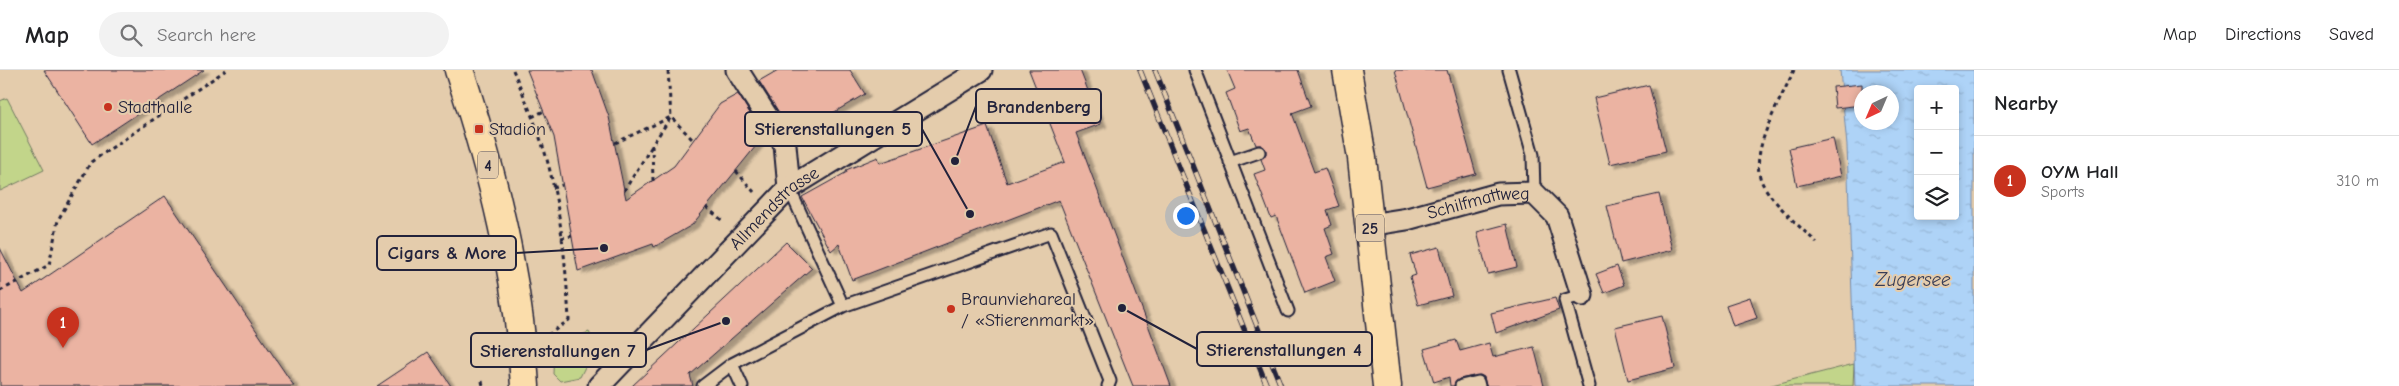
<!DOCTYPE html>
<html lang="en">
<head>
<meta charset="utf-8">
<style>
	:root { --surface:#fff; --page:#f2f2f2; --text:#202124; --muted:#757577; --line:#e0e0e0; --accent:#c8321e }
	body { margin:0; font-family:"Comic Neue",sans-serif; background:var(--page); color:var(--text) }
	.controls { position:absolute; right:15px; top:15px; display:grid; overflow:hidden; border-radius:5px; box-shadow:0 2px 8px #0003 }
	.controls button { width:45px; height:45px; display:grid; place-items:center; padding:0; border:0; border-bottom:1px solid var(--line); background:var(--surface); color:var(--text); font:25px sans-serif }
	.compass { position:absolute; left:1854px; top:15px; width:45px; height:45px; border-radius:50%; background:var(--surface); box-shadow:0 2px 8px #0003; rotate:224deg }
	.you { position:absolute; left:1185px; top:145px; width:18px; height:18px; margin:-12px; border:4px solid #fff; border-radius:50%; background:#1a73e8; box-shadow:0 0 0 8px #1a73e833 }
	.badge { display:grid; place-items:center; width:32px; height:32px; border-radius:50%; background:var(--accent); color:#fff; font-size:16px; font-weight:700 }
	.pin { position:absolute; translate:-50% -41px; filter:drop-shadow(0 1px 2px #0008) }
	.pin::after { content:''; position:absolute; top:26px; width:18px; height:15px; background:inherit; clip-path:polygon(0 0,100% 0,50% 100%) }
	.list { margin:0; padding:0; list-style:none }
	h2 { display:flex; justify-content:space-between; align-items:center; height:65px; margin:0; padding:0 20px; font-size:21px }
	h2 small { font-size:16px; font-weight:400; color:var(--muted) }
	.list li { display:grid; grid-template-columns:32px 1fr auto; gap:15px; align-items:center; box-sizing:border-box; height:90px; padding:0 20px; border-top:1px solid var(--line) }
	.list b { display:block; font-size:19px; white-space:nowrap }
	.list p { margin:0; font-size:16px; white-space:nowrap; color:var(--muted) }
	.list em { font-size:16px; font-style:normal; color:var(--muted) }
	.icon { flex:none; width:28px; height:28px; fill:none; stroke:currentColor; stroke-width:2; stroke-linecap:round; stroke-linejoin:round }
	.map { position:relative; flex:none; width:1974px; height:316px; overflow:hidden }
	header { display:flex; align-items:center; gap:30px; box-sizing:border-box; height:70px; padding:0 25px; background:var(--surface); border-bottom:1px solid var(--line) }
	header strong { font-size:24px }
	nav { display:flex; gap:28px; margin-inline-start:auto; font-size:18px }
	.search { width:350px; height:45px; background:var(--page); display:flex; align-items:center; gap:12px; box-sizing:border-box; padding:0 18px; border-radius:28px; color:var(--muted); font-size:19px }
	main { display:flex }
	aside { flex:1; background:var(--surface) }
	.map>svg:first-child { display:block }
	.green { fill:#c2d58a; stroke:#727c62 }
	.water { fill:url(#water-ripples); stroke:#768cac; fill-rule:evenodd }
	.building { fill:#ebb3a2; stroke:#22223b; filter:url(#shadow) }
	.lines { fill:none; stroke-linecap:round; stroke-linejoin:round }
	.service-casing { stroke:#22223b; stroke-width:15 }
	.minor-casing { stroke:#22223b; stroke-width:25 }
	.primary-casing { stroke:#22223b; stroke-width:31 }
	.path { stroke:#22223b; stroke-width:3; stroke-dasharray:4 4; stroke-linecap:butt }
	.service { stroke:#e4ccac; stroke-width:11 }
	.minor { stroke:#e4ccac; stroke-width:21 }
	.primary { stroke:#fbddab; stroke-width:28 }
	.rail-casing { stroke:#22223b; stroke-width:5.5 }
	.rail { stroke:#e4ccac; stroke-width:4; stroke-dasharray:11; stroke-linecap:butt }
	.poi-dot { fill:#c8321e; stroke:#e4ccac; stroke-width:2 }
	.labels { text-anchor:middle; stroke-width:4; stroke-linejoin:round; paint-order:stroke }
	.shield { fill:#e4ccac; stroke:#5c555d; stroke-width:1 }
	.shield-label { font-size:16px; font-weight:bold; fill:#22223b }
	.poi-label { font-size:18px; fill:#22223b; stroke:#e4ccac; text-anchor:start }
	.street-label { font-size:18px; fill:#22223b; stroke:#e4ccac }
	.water-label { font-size:19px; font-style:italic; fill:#373d57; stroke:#e4ccac }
	.leader { fill:none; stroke:#22223b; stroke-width:2 }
	.callout-dot { fill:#22223b; stroke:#e4ccac; stroke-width:2 }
	.callout { fill:#e4ccac; stroke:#22223b; stroke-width:2 }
	.callout-label { font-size:19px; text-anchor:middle; font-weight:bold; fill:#22223b }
</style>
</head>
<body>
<header>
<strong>Map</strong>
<div class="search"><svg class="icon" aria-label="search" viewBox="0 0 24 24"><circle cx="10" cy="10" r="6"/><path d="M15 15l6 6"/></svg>Search here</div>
<nav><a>Map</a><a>Directions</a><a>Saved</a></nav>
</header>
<main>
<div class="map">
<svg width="1974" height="316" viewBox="0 0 1974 316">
	<defs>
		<pattern id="water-ripples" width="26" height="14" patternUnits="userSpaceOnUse" patternTransform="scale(1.25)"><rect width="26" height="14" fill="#aed3f7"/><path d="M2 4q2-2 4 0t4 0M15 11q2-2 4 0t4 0" fill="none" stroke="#95b5d5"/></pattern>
		<filter id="shadow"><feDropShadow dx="5.5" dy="3" stdDeviation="1" flood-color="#0004"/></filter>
	</defs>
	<rect width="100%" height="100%" fill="#e4ccac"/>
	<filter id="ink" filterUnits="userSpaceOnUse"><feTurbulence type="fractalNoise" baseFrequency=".02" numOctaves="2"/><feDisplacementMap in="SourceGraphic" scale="10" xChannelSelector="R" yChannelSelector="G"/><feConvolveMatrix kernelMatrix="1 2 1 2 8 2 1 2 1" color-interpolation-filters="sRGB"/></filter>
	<g filter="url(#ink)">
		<!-- green -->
		<path class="green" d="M7,28L44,100L0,121V31Z
			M589,262L596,275L580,307L560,311L553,304L554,276Z
			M1854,294L1853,316H1768Z"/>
		<!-- water -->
		<path class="water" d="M1840,0H1974V316H1855L1847,76ZM1918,19H1955V146H1918ZM1862,22H1892V52H1862Z"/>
		<!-- building -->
		<path class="building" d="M44,0H204L92,74Z
			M527,0H592L609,47L626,129L674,96L720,34L738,24L764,66L692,155L654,177L653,174L578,201L554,67Z
			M778,0H850L865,24L794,66L759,11Z
			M1029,0H1080L1101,54L1076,63L1171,316H1133L1059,130L852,210L839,174L831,181L802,127L847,102L846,100L878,87L880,93L987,56L1007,113L1065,92Z
			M1227,0H1298L1311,36L1292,43L1314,102L1325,98L1339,136L1327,140L1332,155L1325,158L1334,184L1326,187L1335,211L1305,223L1276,146L1271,148L1254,104L1265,100L1261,89L1266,84V79L1261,75H1256L1249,58L1240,61L1226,23L1235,19Z
			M1395,0H1447L1476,104L1427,117Z
			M1862,14V35L1835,38L1833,17Z
			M1649,15L1666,81L1610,94L1594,28Z
			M1833,68L1841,106L1797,116L1789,78Z
			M1659,124L1672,180L1621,193L1607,136Z
			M165,126L294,316H0V178L23,223Z
			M1507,154L1517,197L1488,204L1477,162Z
			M786,172L812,198L690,305L693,316H632Z
			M1439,177L1452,226L1418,235L1410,207L1416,205L1410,185Z
			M1617,196L1624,215L1604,223L1596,204Z
			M1750,227L1757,248L1733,256L1726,235Z
			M1555,228L1559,240L1496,263L1491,243Z
			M1662,246L1675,298L1628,310L1615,257Z
			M1456,270L1460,281L1489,273L1493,287L1534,277L1544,316H1486L1484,307L1480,305L1459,309L1454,316H1450L1449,307L1434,312L1424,279Z
			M428,282L451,316H377Z"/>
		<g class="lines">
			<defs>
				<path id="service" d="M1195,0L1288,241
					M1509,0L1533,85L1534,123
					M1230,92L1259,82
					M789,118L843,236
					M1582,225L1565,230L1589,316
					M703,316L732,294
					M742,316L732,294L843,236L1051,163L1110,311L1108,316
					M1461,316L1478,312L1479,316"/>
				<g id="minor">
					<path d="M737,0L785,75L789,118"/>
					<path id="s1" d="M1369,155L1407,149L1498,124L1534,123L1557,146L1582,225"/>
					<path id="s2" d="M599,316L789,118L981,0"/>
				</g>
				<path id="primary" d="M459,0C493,103 519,207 525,316
					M1347,0L1362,88L1387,316"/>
			</defs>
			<!-- service casing -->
			<use href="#service" class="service-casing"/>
			<!-- minor casing -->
			<use href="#minor" class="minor-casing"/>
			<!-- primary casing -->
			<use href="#primary" class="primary-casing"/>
			<!-- path -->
			<path class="path" d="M513,0C525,28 537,57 546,86C561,139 566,195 569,250L548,265
				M1794,0C1782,28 1751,77 1760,107C1764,125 1803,160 1817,173
				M532,47L544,41
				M615,73L671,47L693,70
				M736,101L754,122
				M653,111L652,75L671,47L668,0
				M553,118L562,115
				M624,121L652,76
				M706,137L724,152
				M561,168L572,166
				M0,221L49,195L58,150L91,92L226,0
				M482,311L483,316"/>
			<!-- service -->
			<use href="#service" class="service"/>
			<!-- minor -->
			<use href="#minor" class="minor"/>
			<!-- primary -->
			<use href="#primary" class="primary"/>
			<defs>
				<path id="rail" d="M1140,0L1267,316
					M1155,0L1281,316"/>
			</defs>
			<!-- rail casing -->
			<use href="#rail" class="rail-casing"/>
			<!-- rail -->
			<use href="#rail" class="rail"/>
		</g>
	</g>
	<!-- markers -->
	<g class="poi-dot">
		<circle cx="108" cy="37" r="5"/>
		<rect x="474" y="54" width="10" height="10" rx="2.5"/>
		<circle cx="951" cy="239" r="5"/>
	</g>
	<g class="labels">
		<!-- shield labels -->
		<g class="shield">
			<rect x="478" y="81.5" width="20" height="27" rx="4"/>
			<rect x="1356" y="144.5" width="28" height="27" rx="4"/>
		</g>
		<g class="shield-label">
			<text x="488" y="101">4</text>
			<text x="1370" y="164">25</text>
		</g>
		<!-- poi labels -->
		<g class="poi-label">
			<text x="118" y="43">Stadthalle</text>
			<text x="489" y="65">Stadion</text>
			<text x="961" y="235">Braunviehareal<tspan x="961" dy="21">/ «Stierenmarkt»</tspan></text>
		</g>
		<!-- street labels -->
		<g class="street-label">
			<text dy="6" stroke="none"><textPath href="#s1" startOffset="112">Schilfmattweg</textPath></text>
			<text dy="6" stroke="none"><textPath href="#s2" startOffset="250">Allmendstrasse</textPath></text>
		</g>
		<!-- water labels -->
		<g class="water-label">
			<text x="1913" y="216">Zugersee</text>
		</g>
	</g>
	<!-- callouts -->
	<path class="leader" d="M955 91L976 36M970 144L922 59M604 178L516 183M1122 238L1197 279M726 251L646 280"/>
	<g class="callout-dot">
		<circle cx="955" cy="91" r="5"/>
		<circle cx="970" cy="144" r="5"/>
		<circle cx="604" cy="178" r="5"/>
		<circle cx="1122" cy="238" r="5"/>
		<circle cx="726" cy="251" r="5"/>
	</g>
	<g class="callout">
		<rect x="976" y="19" width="125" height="34" rx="5"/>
		<rect x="745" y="42" width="177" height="34" rx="5"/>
		<rect x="377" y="166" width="139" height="34" rx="5"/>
		<rect x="1197" y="262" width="175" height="34" rx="5"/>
		<rect x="471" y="263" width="175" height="34" rx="5"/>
	</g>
	<g class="callout-label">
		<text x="1039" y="43">Brandenberg</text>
		<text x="833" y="65">Stierenstallungen 5</text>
		<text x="447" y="189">Cigars &amp; More</text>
		<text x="1284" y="286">Stierenstallungen 4</text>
		<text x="558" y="287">Stierenstallungen 7</text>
	</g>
</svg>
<div class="controls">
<button>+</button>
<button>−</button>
<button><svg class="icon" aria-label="layers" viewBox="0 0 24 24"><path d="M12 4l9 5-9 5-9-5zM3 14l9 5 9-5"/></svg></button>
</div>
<svg class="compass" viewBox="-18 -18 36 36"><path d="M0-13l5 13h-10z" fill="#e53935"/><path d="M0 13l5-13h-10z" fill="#757577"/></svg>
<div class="you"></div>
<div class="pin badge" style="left:63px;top:278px">1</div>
</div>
<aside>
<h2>Nearby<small></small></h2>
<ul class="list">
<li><span class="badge">1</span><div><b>OYM Hall</b><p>Sports</p></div><em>310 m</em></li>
</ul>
</aside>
</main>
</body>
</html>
